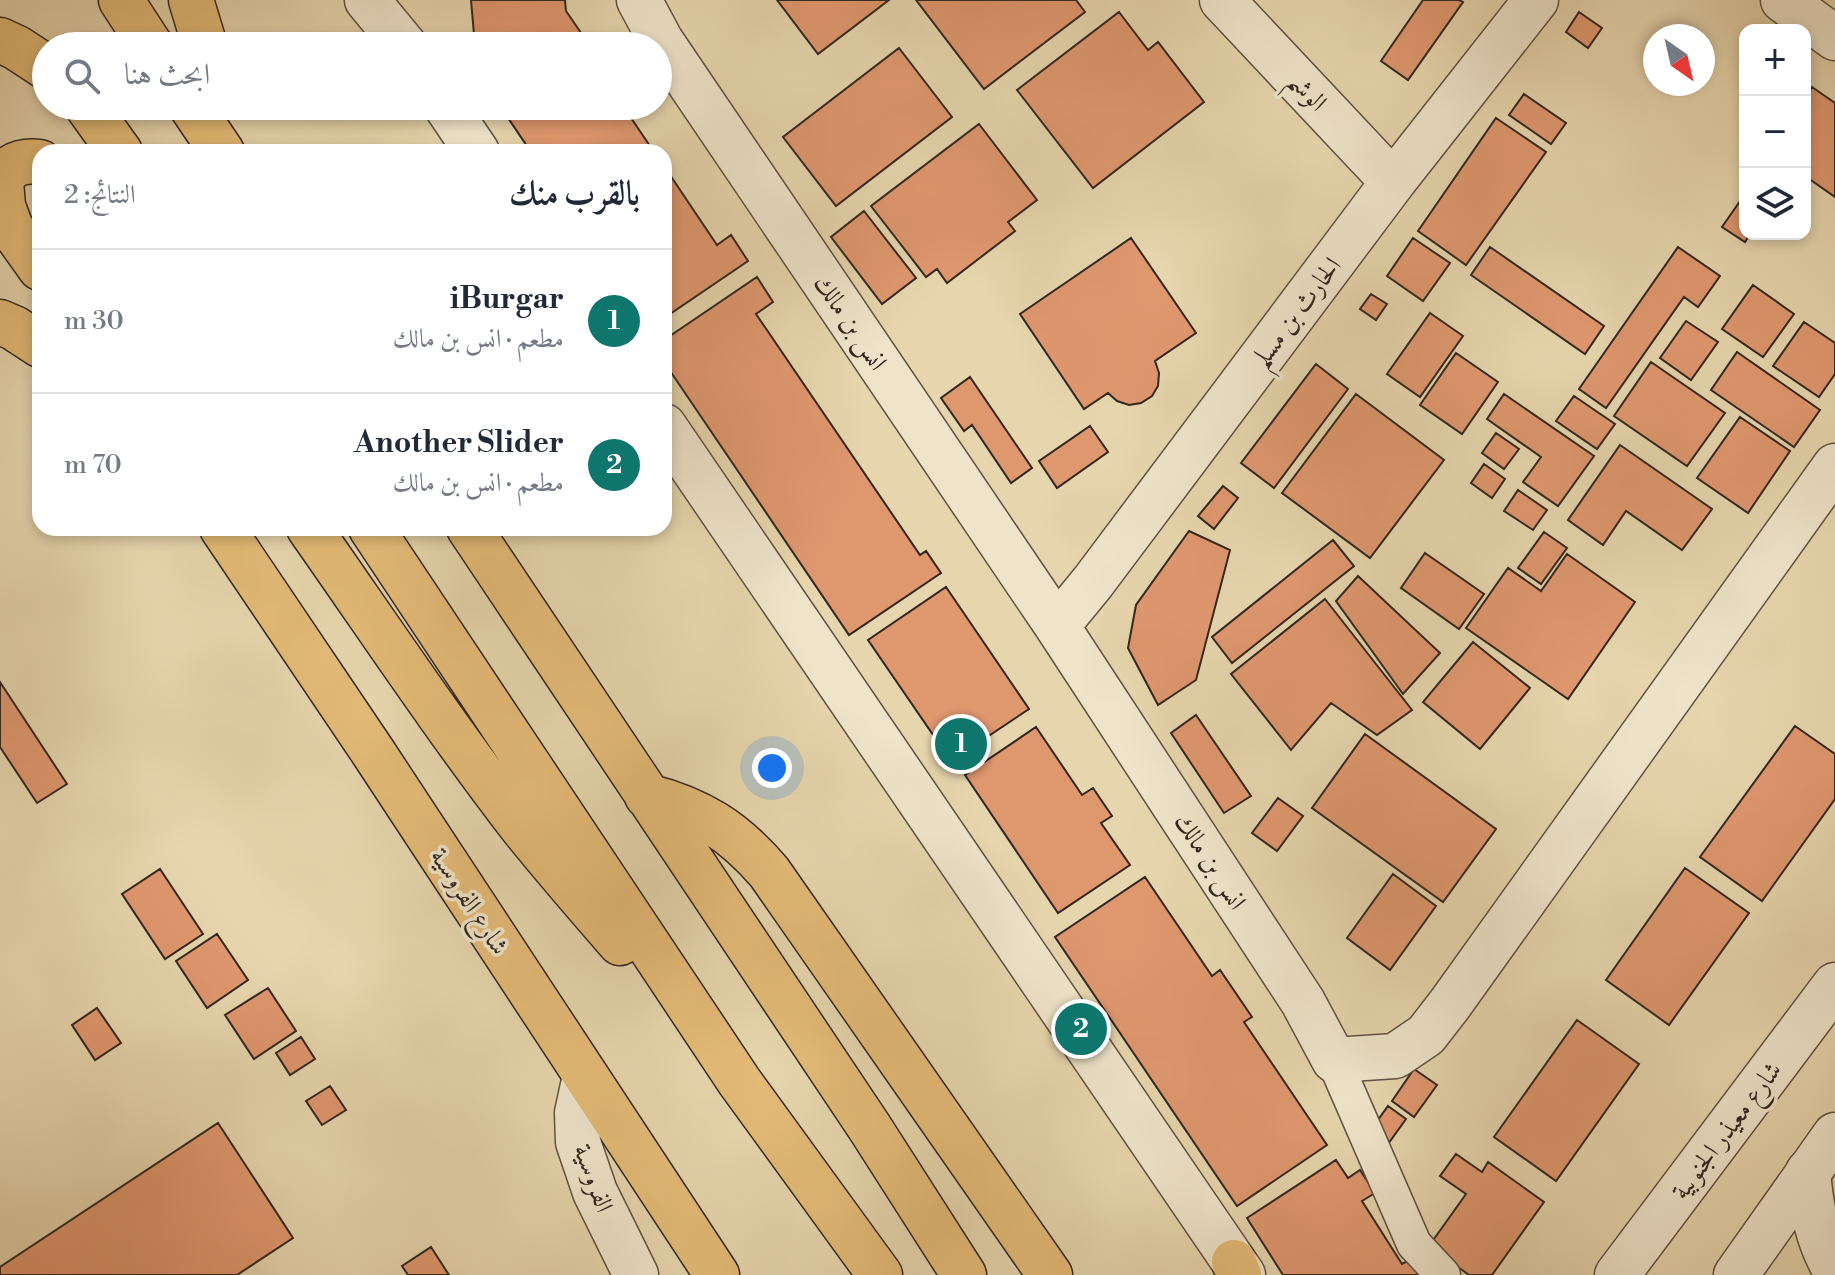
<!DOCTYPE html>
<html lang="ar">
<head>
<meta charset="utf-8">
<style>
	:root { --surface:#fff; --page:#f2f2f3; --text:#1f2937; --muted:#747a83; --line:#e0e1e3; --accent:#0f766e }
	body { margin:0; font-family:"Libre Bodoni",Amiri,serif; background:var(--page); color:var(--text); direction:rtl }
	.controls { position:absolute; right:24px; top:24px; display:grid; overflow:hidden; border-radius:16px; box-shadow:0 4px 12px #0003 }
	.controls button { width:72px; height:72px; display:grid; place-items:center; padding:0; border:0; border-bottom:2px solid var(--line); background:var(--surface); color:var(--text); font:40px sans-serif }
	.compass { position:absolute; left:1643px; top:24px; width:72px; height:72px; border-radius:50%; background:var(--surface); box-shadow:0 4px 12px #0003; rotate:146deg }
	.you { position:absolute; left:772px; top:768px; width:28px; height:28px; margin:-20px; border:6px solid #fff; border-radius:50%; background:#1a73e8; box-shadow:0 0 0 12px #1a73e833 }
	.badge { display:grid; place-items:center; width:52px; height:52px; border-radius:50%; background:var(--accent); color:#fff; font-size:26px; font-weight:700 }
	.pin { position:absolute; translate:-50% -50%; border:4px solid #fff; box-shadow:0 2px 8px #0006 }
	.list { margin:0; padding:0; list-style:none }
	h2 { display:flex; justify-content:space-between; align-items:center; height:104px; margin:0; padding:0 32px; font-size:34px }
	h2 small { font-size:26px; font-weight:400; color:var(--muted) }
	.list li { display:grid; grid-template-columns:52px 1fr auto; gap:24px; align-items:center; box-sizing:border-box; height:144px; padding:0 32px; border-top:2px solid var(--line) }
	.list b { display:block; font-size:30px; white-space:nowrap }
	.list p { margin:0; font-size:26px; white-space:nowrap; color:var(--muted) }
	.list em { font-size:26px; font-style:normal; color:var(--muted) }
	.icon { flex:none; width:44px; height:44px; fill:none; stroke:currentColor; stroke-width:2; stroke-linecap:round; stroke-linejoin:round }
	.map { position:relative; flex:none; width:1835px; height:1275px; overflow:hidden; direction:ltr }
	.search { position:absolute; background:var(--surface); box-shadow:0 4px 12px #0003; left:32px; top:32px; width:640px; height:88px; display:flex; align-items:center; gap:20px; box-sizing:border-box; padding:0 28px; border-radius:44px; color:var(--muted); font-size:30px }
	.panel { position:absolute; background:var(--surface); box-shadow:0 4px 12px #0003; left:32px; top:144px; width:640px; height:392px; border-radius:24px; direction:rtl }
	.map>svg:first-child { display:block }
	.building { fill:#df976e; stroke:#322720; stroke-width:2 }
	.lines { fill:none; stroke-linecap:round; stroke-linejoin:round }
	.pedestrian-casing { stroke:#5f5243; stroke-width:37 }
	.minor-casing { stroke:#5f5243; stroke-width:47 }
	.tertiary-casing { stroke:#5f5243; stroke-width:47 }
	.trunk-casing { stroke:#322720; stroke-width:47 }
	.pedestrian { stroke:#efe4ca; stroke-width:34 }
	.minor { stroke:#efe4ca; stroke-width:44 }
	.tertiary { stroke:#efe4ca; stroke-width:44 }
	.trunk { stroke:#e3ba76; stroke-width:44 }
	.labels { text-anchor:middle; stroke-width:7; stroke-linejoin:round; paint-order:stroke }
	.street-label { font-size:26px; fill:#322720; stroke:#efe4ca }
</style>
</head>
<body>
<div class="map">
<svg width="1835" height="1275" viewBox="0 0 1835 1275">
	<rect width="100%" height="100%" fill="#e6d5ad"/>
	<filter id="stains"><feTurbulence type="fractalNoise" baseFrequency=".0025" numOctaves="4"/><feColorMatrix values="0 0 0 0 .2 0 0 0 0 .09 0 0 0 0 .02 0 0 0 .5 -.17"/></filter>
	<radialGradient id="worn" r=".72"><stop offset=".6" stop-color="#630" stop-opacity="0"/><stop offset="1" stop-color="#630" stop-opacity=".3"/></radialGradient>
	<!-- building -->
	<path class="building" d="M471,0H565L566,11L590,46H475Z
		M777,0H889L818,54Z
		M916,0H1076L1085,12L984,89Z
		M1423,0H1459L1463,2L1408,80L1381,61Z
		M1119,12L1148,50L1158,42L1204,102L1093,188L1017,90Z
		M1579,12L1602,28L1588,48L1566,32Z
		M899,48L952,117L836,206L783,137Z
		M1812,87L1835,103V197L1805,176V98Z
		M1524,94L1566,123L1551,144L1509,115Z
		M500,106H623L654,152H531Z
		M1496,118L1546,152L1466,265L1418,231Z
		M979,124L1037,200L1008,222L1015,231L947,283L937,269L926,277L871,206Z
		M664,166L717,245L731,235L748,261L664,318Z
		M1745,194V234H1750L1745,242L1722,227Z
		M864,211L916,278L882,304L831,237Z
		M1131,238L1196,333L1155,361L1159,373L1158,386L1152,396L1141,403L1129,405L1117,401L1108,393L1084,409L1020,314Z
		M1413,238L1450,263L1423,301L1387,276Z
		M1490,247L1604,326L1585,354L1471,275Z
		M1678,247L1720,276L1698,307L1684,297L1606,408L1579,389Z
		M757,277L773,302L756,314L920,555L926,551L941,573L849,635L664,362V340Z
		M1753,285L1794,314L1763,357L1722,329Z
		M1371,294L1387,304L1376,320L1360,309Z
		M1430,313L1463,336L1420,397L1387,374Z
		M1686,321L1718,342L1691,380L1660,358Z
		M1804,322L1835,343V374L1819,397L1773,366Z
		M1737,352L1820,410L1794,447L1711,390Z
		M1456,353L1498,382L1462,434L1420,405Z
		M1651,362L1725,413L1687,466L1614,416Z
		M1316,364L1348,389L1274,488L1241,463Z
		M970,377L1032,468L1011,483L972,425L964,431L941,398Z
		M1356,394L1444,460L1370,558L1282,493Z
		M1504,394L1594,456L1558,506L1523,482L1541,457L1487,419Z
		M1574,396L1615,424L1597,449L1556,421Z
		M1740,417L1790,451L1748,513L1697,478Z
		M1090,426L1108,452L1057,488L1039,461Z
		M1496,433L1519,449L1504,469L1482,453Z
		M1620,445L1712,509L1682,550L1626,511L1603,545L1568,520Z
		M1484,464L1505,479L1492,498L1471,483Z
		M1223,486L1238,498L1214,529L1198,516Z
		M1518,490L1547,510L1533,530L1504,511Z
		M1189,531L1230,550L1196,680L1158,705L1128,648L1136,605Z
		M1544,532L1567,548L1541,584L1518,568Z
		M1333,540L1354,566L1232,663L1212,637Z
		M1425,553L1484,594L1459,629L1401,588Z
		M1567,554L1635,602L1568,699L1466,628L1508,568L1541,591Z
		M1358,576L1440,653L1403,694L1336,601Z
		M946,587L1029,709L951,761L868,640Z
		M1325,599L1412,710L1377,735L1331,703L1291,750L1231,674Z
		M1473,642L1530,688L1480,749L1423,702Z
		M0,682L67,784L37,803L0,747Z
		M1196,715L1251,796L1224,813L1171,733Z
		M1795,726L1835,754V799L1762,901L1700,857Z
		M1036,727L1082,795L1093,788L1112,816L1101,823L1130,865L1058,913L965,775Z
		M1365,734L1496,829L1443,902L1312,808Z
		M1278,798L1303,816L1277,851L1252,833Z
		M1685,868L1749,913L1669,1025L1606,980Z
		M160,869L203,934L165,959L122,894Z
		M1393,874L1436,906L1390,970L1347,938Z
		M1145,877L1212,976L1220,970L1252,1017L1244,1022L1327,1145L1237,1206L1055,937Z
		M217,934L248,980L207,1008L176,961Z
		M268,988L296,1031L254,1059L225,1015Z
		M97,1008L121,1043L95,1060L72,1025Z
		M1577,1020L1639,1064L1556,1181L1494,1137Z
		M301,1037L315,1059L290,1075L276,1053Z
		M1414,1069L1437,1085L1414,1117L1392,1101Z
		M330,1086L346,1110L322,1125L306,1101Z
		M1388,1106L1406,1119L1388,1144L1370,1131Z
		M218,1123L293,1238L237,1275H0V1267Z
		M1456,1154L1482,1172L1488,1162L1544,1202L1492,1275H1469L1429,1246L1466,1194L1440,1176Z
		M1336,1160L1348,1178L1360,1170L1375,1193L1362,1201L1402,1264L1413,1258L1423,1275H1283L1247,1218Z
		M431,1247L449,1275H408L402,1266Z"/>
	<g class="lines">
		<defs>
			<path id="pedestrian" d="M1334,1060L1414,1244L1443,1275"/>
			<path id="minor" d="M367,0L405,46
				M639,0L661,41L1057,626L1303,1002L1334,1060L1395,1056L1426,1035L1450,1004L1835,466
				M1222,0L1393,182
				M1783,0L1835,38
				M446,106L477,152
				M664,426L1243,1275
				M1057,626L1093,582L1393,182L1536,0
				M585,1076L577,1113L578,1142L595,1192L636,1275
				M1808,1172C1811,1207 1817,1239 1835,1270"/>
			<path id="tertiary" d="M1617,1275L1835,985
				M1736,1275L1835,1135"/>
			<path id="trunk" d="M121,0L151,46
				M191,0L205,46
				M0,40L17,48L46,67
				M87,106L120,152
				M191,106L222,152
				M0,212L40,268
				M11,228L3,206L1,181C9,164 22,160 40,162
				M0,322L14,328L40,345
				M222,528L373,752L717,1275
				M309,528C379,628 447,730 521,826C553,866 586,904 620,943
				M371,528L739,1081L880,1275
				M469,528L870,1128L964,1275
				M647,796C699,809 734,831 769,872L1050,1275
				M1234,1262L1239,1275"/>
		</defs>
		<!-- pedestrian casing -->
		<use href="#pedestrian" class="pedestrian-casing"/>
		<!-- minor casing -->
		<use href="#minor" class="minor-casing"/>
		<!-- tertiary casing -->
		<use href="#tertiary" class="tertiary-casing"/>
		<!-- trunk casing -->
		<use href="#trunk" class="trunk-casing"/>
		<!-- pedestrian -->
		<use href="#pedestrian" class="pedestrian"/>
		<!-- minor -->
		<use href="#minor" class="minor"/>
		<!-- tertiary -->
		<use href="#tertiary" class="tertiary"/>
		<!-- trunk -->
		<use href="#trunk" class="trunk"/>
	</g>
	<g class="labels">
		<!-- street labels -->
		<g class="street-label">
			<text transform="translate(1308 91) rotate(47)" y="9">الوشم</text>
			<text transform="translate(1296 312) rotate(-53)" y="9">الحارث بن مسلم</text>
			<text transform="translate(851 322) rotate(56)" y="9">انس بن مالك</text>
			<text transform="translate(1211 861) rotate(57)" y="9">انس بن مالك</text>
			<text transform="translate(470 901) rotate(57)" y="9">شارع الفروسية</text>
			<text transform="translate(1726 1130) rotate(-53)" y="9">شارع معيذر الجنوبية</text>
			<text transform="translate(594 1178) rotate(70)" y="9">الفروسية</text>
		</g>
	</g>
	<rect width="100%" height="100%" filter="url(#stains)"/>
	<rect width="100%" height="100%" fill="url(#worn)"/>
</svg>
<div class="controls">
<button>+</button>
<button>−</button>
<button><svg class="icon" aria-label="layers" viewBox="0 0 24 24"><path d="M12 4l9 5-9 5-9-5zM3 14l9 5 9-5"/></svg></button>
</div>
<svg class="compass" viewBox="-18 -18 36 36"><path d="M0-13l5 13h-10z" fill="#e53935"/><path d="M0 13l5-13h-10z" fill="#747a83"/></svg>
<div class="you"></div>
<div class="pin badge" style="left:961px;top:744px">1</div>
<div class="pin badge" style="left:1081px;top:1029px">2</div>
<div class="search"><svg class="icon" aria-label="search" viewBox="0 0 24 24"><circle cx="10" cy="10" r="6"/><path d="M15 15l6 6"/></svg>ابحث هنا</div>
<section class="panel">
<h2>بالقرب منك<small>النتائج: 2</small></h2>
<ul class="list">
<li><span class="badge">1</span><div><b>iBurgar</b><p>مطعم · انس بن مالك</p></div><em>30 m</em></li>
<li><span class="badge">2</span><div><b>Another Slider</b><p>مطعم · انس بن مالك</p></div><em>70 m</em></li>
</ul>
</section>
</div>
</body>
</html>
